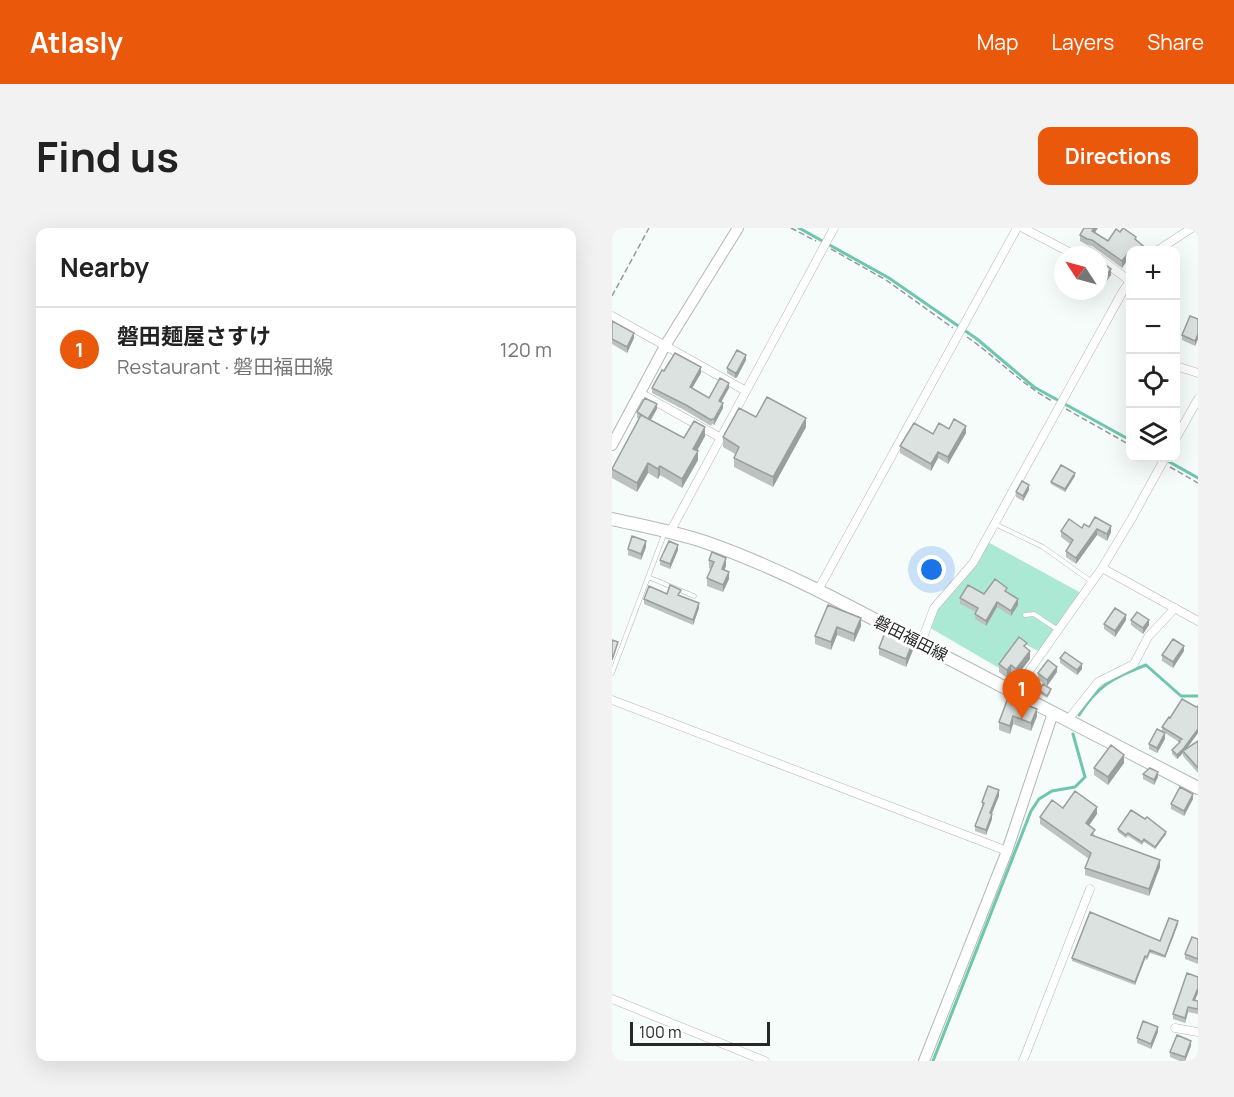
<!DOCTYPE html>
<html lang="en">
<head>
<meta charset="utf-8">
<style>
	:root { --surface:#fff; --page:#f2f2f2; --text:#222; --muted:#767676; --line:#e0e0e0; --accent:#ea580c }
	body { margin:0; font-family:Manrope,"Noto Sans JP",sans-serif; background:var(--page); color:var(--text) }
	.controls { position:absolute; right:18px; top:18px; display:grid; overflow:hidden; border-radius:12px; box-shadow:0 6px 24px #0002 }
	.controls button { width:54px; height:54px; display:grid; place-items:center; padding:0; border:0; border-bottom:2px solid var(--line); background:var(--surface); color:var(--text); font:30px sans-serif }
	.compass { position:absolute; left:442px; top:18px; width:54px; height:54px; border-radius:50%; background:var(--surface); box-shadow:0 6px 24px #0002; rotate:306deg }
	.scale { position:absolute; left:18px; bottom:15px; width:140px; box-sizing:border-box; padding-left:6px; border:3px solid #262827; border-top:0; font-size:16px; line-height:21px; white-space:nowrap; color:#262827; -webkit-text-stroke:4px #fff; paint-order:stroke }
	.you { position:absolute; left:320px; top:342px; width:21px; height:21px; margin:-15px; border:4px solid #fff; border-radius:50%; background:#1a73e8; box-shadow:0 0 0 9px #1a73e833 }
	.badge { display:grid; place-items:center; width:39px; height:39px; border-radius:50%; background:var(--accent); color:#fff; font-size:20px; font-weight:700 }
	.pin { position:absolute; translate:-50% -50px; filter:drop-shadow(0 2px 3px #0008) }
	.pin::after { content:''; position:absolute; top:32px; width:21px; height:18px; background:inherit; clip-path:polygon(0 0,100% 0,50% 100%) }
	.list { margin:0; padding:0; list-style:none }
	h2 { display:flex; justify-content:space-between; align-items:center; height:78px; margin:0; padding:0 24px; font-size:26px }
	h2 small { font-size:20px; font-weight:400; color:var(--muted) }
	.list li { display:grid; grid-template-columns:39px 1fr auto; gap:18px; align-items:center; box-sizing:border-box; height:84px; padding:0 24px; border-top:2px solid var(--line) }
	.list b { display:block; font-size:22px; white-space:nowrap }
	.list p { margin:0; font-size:20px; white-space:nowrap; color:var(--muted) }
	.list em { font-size:20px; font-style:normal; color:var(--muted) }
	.icon { flex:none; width:33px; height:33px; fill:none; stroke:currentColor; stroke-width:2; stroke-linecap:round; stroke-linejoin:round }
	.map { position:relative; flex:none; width:586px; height:833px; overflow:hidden; border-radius:12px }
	header { display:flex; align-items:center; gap:36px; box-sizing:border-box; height:84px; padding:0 30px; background:var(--accent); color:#fff }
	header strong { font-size:28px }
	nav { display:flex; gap:33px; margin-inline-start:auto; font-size:21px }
	.intro { display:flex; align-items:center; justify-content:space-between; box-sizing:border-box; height:144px; padding:0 36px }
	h1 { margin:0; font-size:42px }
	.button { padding:15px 27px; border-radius:12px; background:var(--accent); color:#fff; font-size:21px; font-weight:700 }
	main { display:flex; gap:36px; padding:0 36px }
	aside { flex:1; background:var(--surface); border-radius:12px; box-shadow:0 6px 24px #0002 }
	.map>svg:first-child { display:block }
	.green { fill:#ace9d4 }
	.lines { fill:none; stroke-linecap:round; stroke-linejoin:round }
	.stream { stroke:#6fc6ac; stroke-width:3 }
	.lane-casing { stroke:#b2b8b6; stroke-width:5 }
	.street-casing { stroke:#b2b8b6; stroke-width:9 }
	.secondary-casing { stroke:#b2b8b6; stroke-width:12 }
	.primary-casing { stroke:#b2b8b6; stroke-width:14 }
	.path { stroke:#959a98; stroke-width:1.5; stroke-dasharray:6 3; stroke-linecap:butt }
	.lane { stroke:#fff; stroke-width:4 }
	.street { stroke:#fff; stroke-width:8 }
	.secondary { stroke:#fff; stroke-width:10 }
	.primary { stroke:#fff; stroke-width:12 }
	.wall { fill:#bdc2c1 }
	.shaded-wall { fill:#9a9e9d }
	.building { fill:#dce2e0; stroke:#9a9e9d; stroke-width:1.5 }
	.labels { text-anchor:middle; stroke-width:6; stroke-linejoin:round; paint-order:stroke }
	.street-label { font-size:16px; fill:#262827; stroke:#fff }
</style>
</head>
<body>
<header>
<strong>Atlasly</strong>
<nav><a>Map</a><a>Layers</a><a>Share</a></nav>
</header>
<div class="intro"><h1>Find us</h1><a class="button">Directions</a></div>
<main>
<aside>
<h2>Nearby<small></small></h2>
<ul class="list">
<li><span class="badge">1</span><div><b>磐田麺屋さすけ</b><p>Restaurant · 磐田福田線</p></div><em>120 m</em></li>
</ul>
</aside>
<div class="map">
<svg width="586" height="833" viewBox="0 0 586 833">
	<rect width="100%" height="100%" fill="#f6fcfa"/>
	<!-- green -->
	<path class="green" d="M374,313L471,366L426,423L409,414L387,440L315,398L327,375Z"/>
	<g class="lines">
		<!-- stream -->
		<path class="stream" d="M187,0L277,50L365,111L422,159L518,212
			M554,232L586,250
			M467,487C486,457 502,449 534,437L569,468H586
			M321,833L419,583L427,571L440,563L463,559L473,549L461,506"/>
		<defs>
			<path id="lane" d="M383,296L431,319L480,354
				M36,349L82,368
				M413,387L422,386L446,402
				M0,445L53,304"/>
			<path id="street" d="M411,0L461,26L468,27L477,23L483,27
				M546,22L580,0
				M487,30L518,53
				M0,88L134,163
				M564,138L586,145
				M28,165L109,210
				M564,210L586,171
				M58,304L222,0
				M490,340L586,393
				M206,362L405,0
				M309,415L322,380L361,335L511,63L518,53
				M403,463L490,340L520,290L553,230
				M0,472L395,623
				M456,492L486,454L522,436L536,409L563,380
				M0,771L153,833
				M563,800L586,804
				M411,833L478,661"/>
			<path id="secondary" d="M0,217L53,118L126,0
				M312,833L395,623L441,485"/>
			<path id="primary" d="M0,291C31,298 63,304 93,314C168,340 237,378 307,415C401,463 493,512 586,560"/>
		</defs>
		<!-- lane casing -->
		<use href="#lane" class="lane-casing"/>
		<!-- street casing -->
		<use href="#street" class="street-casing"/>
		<!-- secondary casing -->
		<use href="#secondary" class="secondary-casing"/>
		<!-- primary casing -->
		<use href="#primary" class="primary-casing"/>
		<!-- path -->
		<path class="path" d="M179,0L204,13
			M219,21L274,52L341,100
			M0,68L37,0
			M355,109C384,129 409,156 440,173
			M454,181L518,217
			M558,239L586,255"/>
		<!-- lane -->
		<use href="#lane" class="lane"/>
		<!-- street -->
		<use href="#street" class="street"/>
		<!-- secondary -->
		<use href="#secondary" class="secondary"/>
		<!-- primary -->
		<use href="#primary" class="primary"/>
	</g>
	<!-- wall -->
	<path class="wall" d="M483,5L496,13L524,12L535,22H519V33L516,31L510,40L480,18L475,17L468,13V7Z
		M487,32L499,47L489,61L487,59Z
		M586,91V111L583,118L570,112V107Z
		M0,93L22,110L15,125L0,116Z
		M134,132L125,149L123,150L115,145V140Z
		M52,143L89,145L80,160L97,170L117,160L109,174L111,180L102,197L100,196L99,198L74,183L40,165V160Z
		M45,181L39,192L72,210L93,208L85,223L86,232L70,260L48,247L46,251L36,245L25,264L0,250V240L27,191L25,190V184Z
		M144,189L194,199L161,259L122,239V230L123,226L111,219V209Z
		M337,201L354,205L336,236L326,230L319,243L288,225V218Z
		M463,248L453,264L439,256V254Z
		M417,262L411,273L404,269V264Z
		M477,299L499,304L495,313L485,307L464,336L454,329V323L458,316L449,309V303Z
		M34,319L29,332L16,327V321Z
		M66,322L58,341L48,337V332Z
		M97,332L114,338L112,342L117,351L111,364L95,358V350L99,341L97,340Z
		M395,364L406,377L399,388L385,379L374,398L363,391L364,384L348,376V370L372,366Z
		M55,366L69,367L68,368L87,380L81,397L32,376V371Z
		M216,377L249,398L242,414L225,407L219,422L203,416V408Z
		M514,392L503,409L492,401V396Z
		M519,392L537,397L531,406L519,397Z
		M267,420L301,422L294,439L267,427Z
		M415,420L418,431L404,449L399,445L395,450L387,444V436Z
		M572,423L561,440L550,433V427Z
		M448,430L470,441L465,447L448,435Z
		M445,444L435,458L426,451V445Z
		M427,462L439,464L435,470L427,465Z
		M396,470L425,488L419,503L401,496L398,506L387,502V494Z
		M586,478V505L575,520L586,513V545L571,528V525L565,531L560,526V522L567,515V514L550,503V499L558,490Z
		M553,511L545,525L537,521V516Z
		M512,535L496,557L482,547V540Z
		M531,546L546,549L542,557L531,551Z
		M387,568L380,585V591L374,607L363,603V598L370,580V574Z
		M581,571L572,588L559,581V576Z
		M451,580L485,586L477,597L483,608L548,639L537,668L473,647V640L477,631L428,596V589Z
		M506,601L554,606L543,621L532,614L530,617L516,608L514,610L506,604Z
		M566,696L553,730L538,725L535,732L533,731L523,757L460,733V730L548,713Z
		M586,711V736L573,731V726Z
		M586,749V765L583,772L586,773V786L576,784L573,795L561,791V786Z
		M546,804L539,821L525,815V810Z
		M579,818L573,833H568L558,829V824Z"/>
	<!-- shaded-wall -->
	<path class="shaded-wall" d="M482,0H486L480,9V3Z
		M516,25V31L510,40V33Z
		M499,41V47L489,61V55Z
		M22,105V110L15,125V119Z
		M586,106V111L583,118V113Z
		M134,127V132L125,149L123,150V145Z
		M89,139V145L78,164V159Z
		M117,155V160L107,178V173Z
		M111,175V180L102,197V191Z
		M45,176V181L36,196V191Z
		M194,190V199L161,259V249Z
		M354,198V205L336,236V229Z
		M93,199V208L81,230V221Z
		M86,223V232L70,260V251Z
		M326,224V230L319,243V236Z
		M36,235V245L25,264V255Z
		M48,238V247L46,251V241Z
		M463,245V248L453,264V261Z
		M417,257V262L411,273V268Z
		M499,298V304L495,313V306Z
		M485,301V307L464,336V330Z
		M34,313V319L29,332V326Z
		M66,317V322L58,341V336Z
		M114,330V338L110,349V341Z
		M117,344V351L111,364V357Z
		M406,371V377L399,388V383Z
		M385,374V379L374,398V393Z
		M87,375V380L81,397V392Z
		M514,387V392L503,409V403Z
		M249,390V398L242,414V406Z
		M537,392V397L531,406V400Z
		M225,399V407L219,422V414Z
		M301,414V422L294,439V431Z
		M572,418V423L561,440V434Z
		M418,423V431L404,449V441Z
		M470,436V441L465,447V442Z
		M399,437V445L395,450V442Z
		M445,439V444L435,458V452Z
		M425,481V488L419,503V495Z
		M401,488V496L398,506V498Z
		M586,501V505L572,524L571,523V525L565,531V527Z
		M553,505V511L545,525V520Z
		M512,527V535L496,557V549Z
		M546,544V549L542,557V552Z
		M387,562V568L378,590V585Z
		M581,566V571L572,588V583Z
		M485,579V586L474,602V595Z
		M380,586V591L374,607V602Z
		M554,604V606L543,621V619Z
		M548,632V639L537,668V661Z
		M566,693V696L553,730V728Z
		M533,728V731L523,757V754Z
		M586,760V765L581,777V772Z
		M576,779V784L573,795V790Z
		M546,799V804L539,821V816Z
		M579,813V818L573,833V829Z"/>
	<!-- building -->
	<path class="building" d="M472,0H482L480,3L496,13L504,1L508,4L511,0L524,9L523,11L535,21L534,22H519V26L516,25L510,33L480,12L475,11L468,7Z
		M476,24L480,27H471Z
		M487,32L499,41L489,55L487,54Z
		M578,88L586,91V106L583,113L570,107Z
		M0,93L22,105L15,119L0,111Z
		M125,122L134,127L125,144L123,145L115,140Z
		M63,125L89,139L78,159L97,170L108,150L117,155L107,173L111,175L102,191H100L99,192L74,177L40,160L50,142L52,143Z
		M155,169L194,190L161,249L122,230L127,219L111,209L127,180L144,189Z
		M33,170L45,176L36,191L25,184Z
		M29,187L72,210L82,193L93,199L81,221L86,223L70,251L48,238L46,241L36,235L25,255L0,241Z
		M342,191L354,198L336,229L326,224L319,236L288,218L302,195L321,206L327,195L337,201Z
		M449,237L463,245L453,261L439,254Z
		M410,253L417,257L411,268L404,264Z
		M483,289L499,298L495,306L485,301L464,330L454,323L461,312L449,303L457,291L470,300L472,296L477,299Z
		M20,308L34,313L29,326L16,321Z
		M57,313L66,317L58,336L48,332Z
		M100,324L114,330L110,341L117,344L111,357L95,350L102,334L97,332Z
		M383,351L395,360L393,363L406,371L399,383L385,374L374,393L363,386L366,380L348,370L356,357L372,366Z
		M58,357L69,362L66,367L87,375L81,392L32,371L37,358L55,366Z
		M216,377L249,390L242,406L225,399L219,414L203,408Z
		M503,380L514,387L503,403L492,396Z
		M525,384L537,392L531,400L519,392Z
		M274,402L301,414L294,431L267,420Z
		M407,409L415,415L412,418L418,423L404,441L399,437L395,442L387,436Z
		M561,411L572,418L561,434L550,427Z
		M0,412L6,414L0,432Z
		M453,424L470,436L465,442L448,430Z
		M436,432L445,439L435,452L426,445Z
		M431,456L439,461L435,468L427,462Z
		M396,470L425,481L419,495L401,488L398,498L387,494Z
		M570,471L584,479L586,478V501L572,520L565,527L560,522L568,514L567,513L570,511L550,499L557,489L558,490Z
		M545,501L553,505L545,520L537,516Z
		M586,513V540L571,523Z
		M499,517L512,527L496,549L482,540Z
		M538,540L546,544L542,552L531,546Z
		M376,558L387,562L378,585L380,586L374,602L363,598L372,575L370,574Z
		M568,559L581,566L572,583L559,576Z
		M463,563L485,579L474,595L483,602L479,607L548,632L537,661L473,640L479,625L428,589L440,572L451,580Z
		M519,582L533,591L535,589L554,604L543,619L532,611L530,614L516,605L514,607L506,601Z
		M478,684L548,713L557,690L566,693L553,728L538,722L535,729L533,728L523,754L460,730Z
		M580,709L586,711V731L573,726Z
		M575,745L586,749V760L581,772L586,773V781L576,779L573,790L561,786Z
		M531,793L546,799L539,816L525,810Z
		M565,807L579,813L573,829L558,824Z"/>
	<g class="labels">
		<!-- street labels -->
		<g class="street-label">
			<text transform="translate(299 410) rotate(27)" y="6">磐田福田線</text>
		</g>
	</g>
</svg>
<div class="controls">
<button>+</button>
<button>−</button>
<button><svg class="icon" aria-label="locate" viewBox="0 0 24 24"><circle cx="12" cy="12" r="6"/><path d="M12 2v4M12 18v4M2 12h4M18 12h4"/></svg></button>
<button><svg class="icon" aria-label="layers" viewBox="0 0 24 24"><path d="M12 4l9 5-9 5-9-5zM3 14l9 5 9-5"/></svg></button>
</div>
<svg class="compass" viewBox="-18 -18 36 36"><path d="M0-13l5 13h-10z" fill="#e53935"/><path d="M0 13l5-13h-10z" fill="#767676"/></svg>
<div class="scale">100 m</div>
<div class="you"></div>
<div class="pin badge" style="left:410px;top:491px">1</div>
</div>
</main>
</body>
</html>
